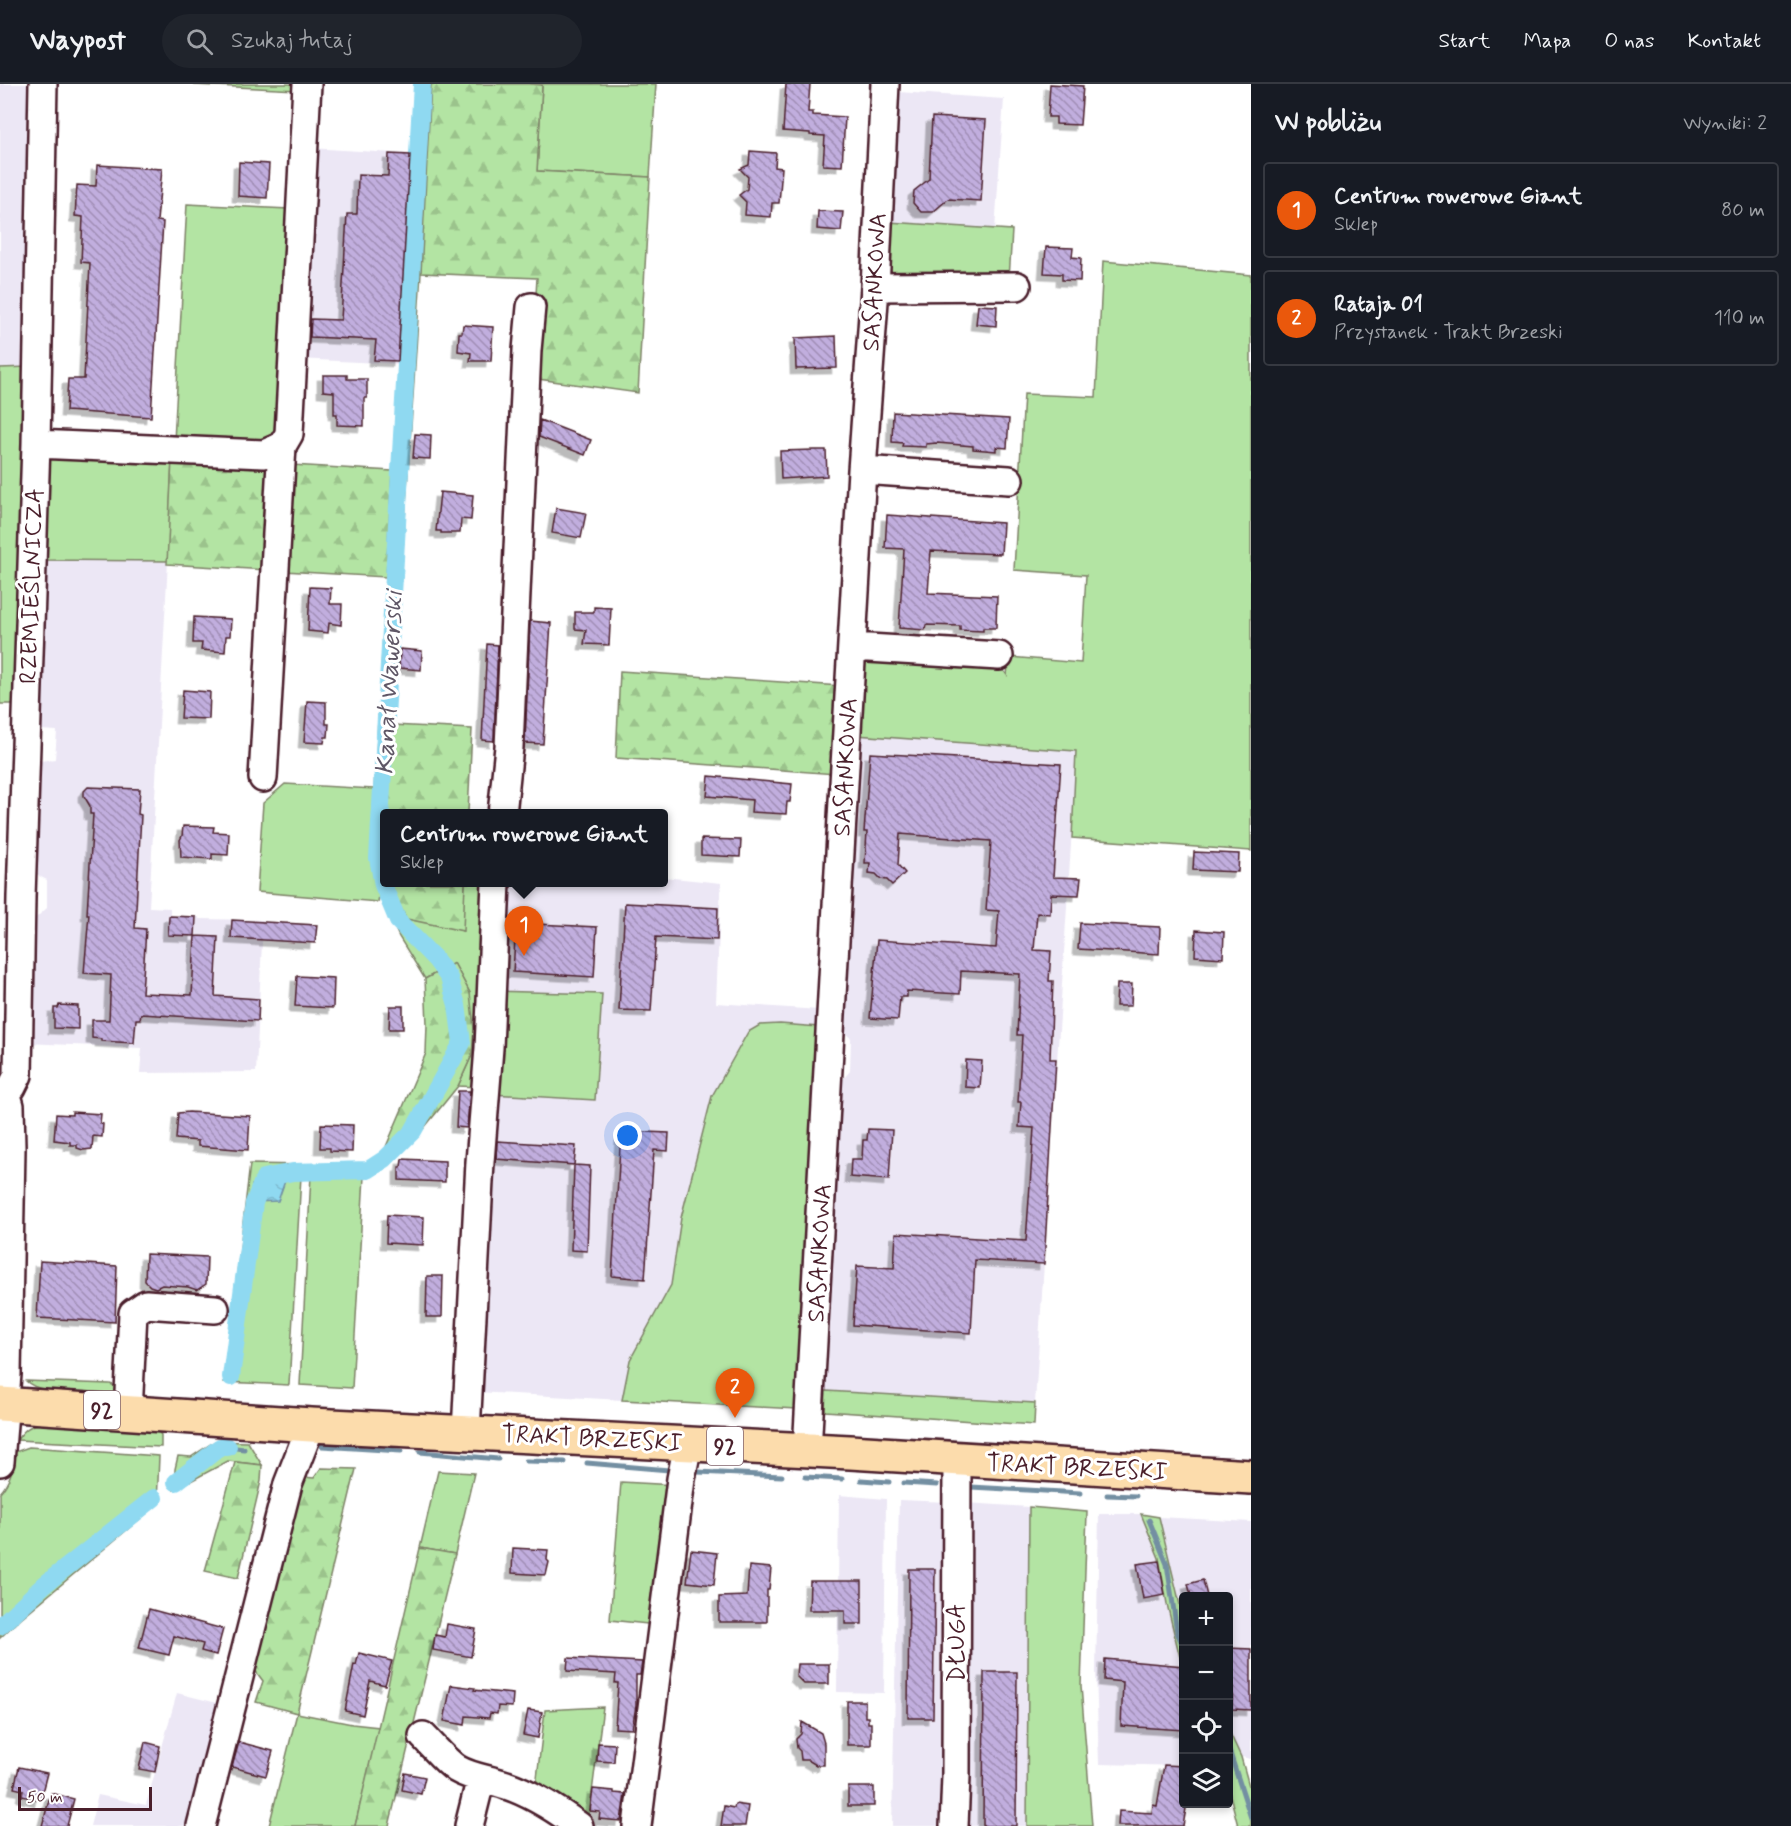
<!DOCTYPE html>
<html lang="pl">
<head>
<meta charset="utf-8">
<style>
	:root { --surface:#171b24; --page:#20242c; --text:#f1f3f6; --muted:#9ea1a6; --line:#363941; --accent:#ea580c }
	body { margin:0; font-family:Mynerve,sans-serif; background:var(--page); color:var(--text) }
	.controls { position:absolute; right:18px; bottom:18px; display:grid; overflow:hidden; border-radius:6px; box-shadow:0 3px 9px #0003 }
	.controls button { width:54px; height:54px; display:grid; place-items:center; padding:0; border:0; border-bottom:2px solid var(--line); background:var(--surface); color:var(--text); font:30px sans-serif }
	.scale { position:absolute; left:18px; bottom:15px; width:134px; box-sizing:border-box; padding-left:6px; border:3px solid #4a1f2b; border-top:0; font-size:16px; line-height:21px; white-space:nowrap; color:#4a1f2b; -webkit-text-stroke:4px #fff; paint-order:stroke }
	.you { position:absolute; left:628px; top:1052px; width:21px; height:21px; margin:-15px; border:4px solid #fff; border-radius:50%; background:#1a73e8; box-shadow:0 0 0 9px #1a73e833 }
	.badge { display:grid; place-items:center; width:39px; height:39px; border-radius:50%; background:var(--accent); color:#fff; font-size:20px; font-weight:700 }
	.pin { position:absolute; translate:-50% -50px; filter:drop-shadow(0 2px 3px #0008) }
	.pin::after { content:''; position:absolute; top:32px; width:21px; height:18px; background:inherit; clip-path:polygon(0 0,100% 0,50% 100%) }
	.popup { position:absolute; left:380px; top:725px; width:288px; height:78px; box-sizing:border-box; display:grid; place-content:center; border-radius:6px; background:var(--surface); filter:drop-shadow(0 2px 4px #0005); font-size:20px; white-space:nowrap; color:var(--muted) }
	.popup b { font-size:22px; color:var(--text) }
	.popup::after { content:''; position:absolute; left:50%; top:100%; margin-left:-12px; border:12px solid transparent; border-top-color:var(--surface) }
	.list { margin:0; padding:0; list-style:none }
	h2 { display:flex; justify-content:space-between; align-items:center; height:78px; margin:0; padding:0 24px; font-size:26px }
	h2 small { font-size:20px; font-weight:400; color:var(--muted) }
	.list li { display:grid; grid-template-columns:39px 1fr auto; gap:18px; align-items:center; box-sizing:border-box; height:96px; margin:0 12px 12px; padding:0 12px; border:2px solid var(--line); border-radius:6px }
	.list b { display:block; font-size:22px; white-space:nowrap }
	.list p { margin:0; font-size:20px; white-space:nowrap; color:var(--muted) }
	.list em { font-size:20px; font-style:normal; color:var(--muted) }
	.icon { flex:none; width:33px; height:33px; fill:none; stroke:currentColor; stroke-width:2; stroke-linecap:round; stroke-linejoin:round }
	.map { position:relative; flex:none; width:1251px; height:1742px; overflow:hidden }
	header { display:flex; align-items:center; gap:36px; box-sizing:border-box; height:84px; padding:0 30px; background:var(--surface); border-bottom:2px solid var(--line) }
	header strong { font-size:28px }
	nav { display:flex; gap:33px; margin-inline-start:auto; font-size:21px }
	.search { width:420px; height:54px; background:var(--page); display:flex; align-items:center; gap:15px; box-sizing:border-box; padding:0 21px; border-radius:33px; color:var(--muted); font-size:22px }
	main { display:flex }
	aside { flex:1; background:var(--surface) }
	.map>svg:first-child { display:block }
	.built { fill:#ece7f5 }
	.green { fill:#b3e4a3; stroke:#7e8267; stroke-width:1.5 }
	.forest { fill:url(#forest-firs); stroke:#7e8267; stroke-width:1.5 }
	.water { fill:url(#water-waves); stroke:#738fa2; stroke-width:1.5 }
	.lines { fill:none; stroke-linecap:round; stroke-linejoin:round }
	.stream { stroke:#738fa2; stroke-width:5 }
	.canal { stroke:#8fd9f1; stroke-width:18 }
	.building { fill:url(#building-back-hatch); stroke:#4a1f2b; stroke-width:1.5; filter:url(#shadow) }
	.minor-casing { stroke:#4a1f2b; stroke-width:32 }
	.major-casing { stroke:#4a1f2b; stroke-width:38 }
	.minor { stroke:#fff; stroke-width:27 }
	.major { stroke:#fcdcac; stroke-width:33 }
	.labels { text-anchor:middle; stroke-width:6; stroke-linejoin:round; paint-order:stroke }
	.shield { fill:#fff; stroke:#80626b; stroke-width:1.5 }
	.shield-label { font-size:22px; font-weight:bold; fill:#4a1f2b }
	.street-label { font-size:24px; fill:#4a1f2b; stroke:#fff }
	.water-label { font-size:26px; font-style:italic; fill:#5f5766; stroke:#fff }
</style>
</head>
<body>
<header>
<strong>Waypost</strong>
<div class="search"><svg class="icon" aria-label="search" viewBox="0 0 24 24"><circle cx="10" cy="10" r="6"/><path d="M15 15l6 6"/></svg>Szukaj tutaj</div>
<nav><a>Start</a><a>Mapa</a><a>O nas</a><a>Kontakt</a></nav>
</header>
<main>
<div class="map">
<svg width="1251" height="1742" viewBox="0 0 1251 1742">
	<defs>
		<pattern id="forest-firs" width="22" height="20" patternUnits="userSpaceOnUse" patternTransform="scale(1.5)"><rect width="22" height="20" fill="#b3e4a3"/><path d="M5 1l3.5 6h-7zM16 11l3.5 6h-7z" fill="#9bc38c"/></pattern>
		<pattern id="water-waves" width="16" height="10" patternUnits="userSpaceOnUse" patternTransform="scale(1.5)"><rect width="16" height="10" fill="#8fd9f1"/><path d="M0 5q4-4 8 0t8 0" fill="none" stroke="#7dbacf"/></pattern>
		<pattern id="building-back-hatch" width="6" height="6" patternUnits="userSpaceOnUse" patternTransform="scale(1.5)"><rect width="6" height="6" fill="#c1aede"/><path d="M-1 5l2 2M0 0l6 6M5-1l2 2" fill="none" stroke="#9f8db4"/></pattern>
		<filter id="shadow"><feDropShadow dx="-5.5" dy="5.5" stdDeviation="0" flood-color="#0004"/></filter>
	</defs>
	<rect width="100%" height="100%" fill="#fff"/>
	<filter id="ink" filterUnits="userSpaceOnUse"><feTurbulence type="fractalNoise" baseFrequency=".0167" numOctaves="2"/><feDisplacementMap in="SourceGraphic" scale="12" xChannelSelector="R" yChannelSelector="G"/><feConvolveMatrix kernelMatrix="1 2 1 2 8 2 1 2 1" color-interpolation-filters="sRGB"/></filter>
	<g filter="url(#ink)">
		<!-- built -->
		<path class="built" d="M0,0H37L29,283L0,284Z
			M898,8L1004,15L995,146L888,138Z
			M309,64L411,70L399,280L297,275Z
			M40,476L168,477L149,823L170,824V831L199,833V835L263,836L256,988L140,989L142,964L25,959L29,840L47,824V796L31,788L34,681L40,677L55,675L57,647L40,646Z
			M856,651L1077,667L1035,1319L826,1307L828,1276L819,1269L834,1006L850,987L851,954L837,943L843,844L851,836L853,812L845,802Z
			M664,793L721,799L716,919L820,926L819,943L780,940L760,941L748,948L712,1012L681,1134L671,1201L630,1276L622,1316L476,1308L491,1010L595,1016L602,911L496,907L503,799L664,798Z
			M839,1411L886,1415L884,1609L837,1608Z
			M899,1416L948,1418L944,1742H892Z
			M966,1419L1029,1423L1027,1742H963Z
			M1099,1430H1141L1159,1474L1167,1520L1183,1586V1682L1099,1680L1096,1588Z
			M1159,1433L1251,1438V1675L1241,1673L1229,1647L1228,1512H1184L1183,1533Z
			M177,1609L225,1621L196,1742H90L98,1711L146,1721Z"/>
		<!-- green -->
		<path class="green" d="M194,0H298L297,6L194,1Z
			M415,0H431L421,189L386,729L384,730V798L462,847L465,799H488L479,1003L458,1002L472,971L470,909L454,879L425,895L399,853L379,811L378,818L257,808L263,719L285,700L374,705Z
			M530,0H656L650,93L537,87L542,2Z
			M187,120L289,125L274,351L262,360L174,357Z
			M888,138L1012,146L1009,196L883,190Z
			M1103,177L1251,191V767L1072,754L1076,667L856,651L860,573L1001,583L1007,591L1009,573L1081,579L1086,491L1014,486L1024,310L1096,313Z
			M29,283L20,620H0V284Z
			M51,374L172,375L168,477L40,476L45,385Z
			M496,907L602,910L595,1016L491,1010Z
			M780,940L819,943L797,1325L622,1316L630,1276L671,1201L681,1134L712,1012L748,948L760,941Z
			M382,1072L386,1080L372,1091L364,1092L352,1304L300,1301L311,1091L301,1092L289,1301L224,1298L250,1080L365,1082Z
			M26,1297L110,1300L121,1304L118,1309L111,1310C88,1309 42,1312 26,1297Z
			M826,1307L1035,1319L1034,1341L825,1327Z
			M55,1339L155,1344L161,1351V1363L17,1356C28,1339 36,1340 55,1339Z
			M215,1357L248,1358L262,1381L228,1377L174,1406L175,1385L178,1372L191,1373Z
			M29,1363L159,1372L157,1421L21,1534L0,1554V1409C10,1398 14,1382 15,1368Z
			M438,1387L474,1389L455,1470L420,1464Z
			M621,1398L675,1401L657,1541L610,1536Z
			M1029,1423L1087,1428L1081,1602L1092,1742H1027Z
			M1141,1430L1159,1433L1183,1533V1586L1167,1520L1159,1474Z
			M603,1623L588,1739L536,1703L545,1626Z
			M297,1629L352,1640L379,1643L355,1742H269Z
			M1229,1647L1241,1673L1251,1709V1742H1238L1229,1707Z"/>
		<!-- forest -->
		<path class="forest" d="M431,0H530L542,1L537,87L650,93L638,309L531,294L537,194L421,189Z
			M172,375L262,379L274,393L267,486L167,480Z
			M291,381L392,387L386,493L284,487Z
			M620,587L841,602L836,690L616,674Z
			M392,641L472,645L468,729H386Z
			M387,799H465L463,847L407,835Z
			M454,879L470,909L474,945L472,971L458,1002L420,1049L386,1080L382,1072L426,969L427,940L425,895Z
			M235,1378L262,1381L261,1397L238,1494L205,1487Z
			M321,1384L356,1385L297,1629L256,1618L263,1597L251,1581L303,1393L314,1394Z
			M420,1464L455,1470L389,1742H355Z"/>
		<!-- water -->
		<path class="water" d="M273,1091L285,1097L278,1117L254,1118L252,1101Z"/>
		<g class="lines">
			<!-- stream -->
			<path class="stream" d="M322,1362L401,1367
				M228,1363L244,1365
				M420,1368L498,1375
				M526,1377L565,1378
				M587,1379L669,1386
				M698,1388L782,1392
				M805,1393L842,1395
				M861,1396L889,1398
				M904,1399L937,1401
				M971,1403L1080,1409
				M1107,1411L1136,1412
				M1149,1436L1167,1480L1177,1548L1184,1564
				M1228,1663L1251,1734"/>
			<!-- canal -->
			<path class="canal" d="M231,1293L254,1119L264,1094L293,1088L368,1086L385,1075L413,1047L462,959L457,921L449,894L436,876L398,837L383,801L378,774L422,0
				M176,1398L220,1363H228
				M0,1542L44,1501L154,1414"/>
		</g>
		<!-- building -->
		<path class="building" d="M786,0H810L808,28H813V31L845,33L842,82L823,81L825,52L810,51V49L783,47Z
			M1050,0L1083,2L1080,41L1056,40V33H1048Z
			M932,33L986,36L981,117L948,115L933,128H921L913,119L914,107L929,95Z
			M750,67L776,69L775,83L782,84L779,119H772L771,133L745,131L746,118L739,111L747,105L748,93L740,85L749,81Z
			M389,70L410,71L398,277L374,276L376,256L310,253L311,235L341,236L347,130H357L358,91L388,92Z
			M239,78L269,80L267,114L238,112Z
			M97,81L162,85L157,137L163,138L151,333L66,327L68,295H84L90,179L81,178L83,133L75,132L77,101L96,102Z
			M818,127L843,128L841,147L817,145Z
			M1046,163L1073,164L1072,173L1081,174L1080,197L1062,196V190L1044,189Z
			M978,221L997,222L996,242L976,240Z
			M463,241L493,243L491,277H470L471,269L458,267L459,249H462Z
			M836,252L837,284L796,285L795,254Z
			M323,291H347V295H367V314H364V342L337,341V330H334V308L323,307Z
			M893,328L1009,335L1007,364L996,363V367L973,365V362L937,359L926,360V363L902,362L903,359L892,358Z
			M540,336L591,356L585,371L539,353Z
			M415,350L431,351L430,375L413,374Z
			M814,366H826L827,392L781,395L780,367Z
			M440,408L473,411L471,436L461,435L460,449H441V447H436Z
			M556,424L586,429L581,454L552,449Z
			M887,431L1003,439L1001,470L931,467L928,509L997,512L996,544H983V547L960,546V542L926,541L925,546L899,544L904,465L885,464Z
			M310,503L331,504L330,520H342L341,541L329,539L328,549L308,547Z
			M594,523L611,524L609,561L584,560L586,546L575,545V528H594Z
			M194,533L231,535L230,552H226L225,568L201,566L202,559H193Z
			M530,537L551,539L543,660L525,659Z
			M487,560L498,561L494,657L482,656Z
			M400,565L422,567L421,586L399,584Z
			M183,606L210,608L209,635L181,634Z
			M307,617L326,618V640H329L328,653H325L324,659L304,658Z
			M870,669L1061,680L1053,793L1081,794L1079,811L1051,810L1050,830L1037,829L1034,866L1051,867L1049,897H1053L1050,975H1056L1044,1180L975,1176L971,1249L853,1241L857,1182L894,1184L896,1149L1026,1157L1034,1044L1019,1043L1021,1018H1018L1022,951H1017L1020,890L961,887L960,910L907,907V913H900L898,936L870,934L877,856L996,864L999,827L986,826L991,757L900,750L898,781L905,789L892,801L887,796L881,795L876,790L869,789L870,779H865L867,748H864Z
			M709,692L792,700L790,718H787L786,730L751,728L752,716L707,712Z
			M88,703L140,705L138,730L141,731L135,844L146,845L142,909L192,911L195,852L218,853L215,912L259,915L258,937L141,930L140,935H136L134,959L101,957V955L92,954V936H109L111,891L84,889L89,830H87L93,730H90V722L84,712V707Z
			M183,742L214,743L213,748L229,749L228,771L212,770V775L181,773L180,756L182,752Z
			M701,755L741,756L740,773L701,771Z
			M1194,768L1239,770L1238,788L1193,786Z
			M625,819L718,824L717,856L656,853L651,927L619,926Z
			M169,832L196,833L195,852L168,851Z
			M232,836L317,841L315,859L231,854Z
			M516,839L597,843L594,893L513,888Z
			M1080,839L1160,843L1159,870L1078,865Z
			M1196,846L1224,848L1223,874L1195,872Z
			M297,892L334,894L333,924L295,922Z
			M1117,900H1132L1131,922H1116Z
			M59,921L78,922V945L54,944V924H58Z
			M390,922H403V945H389Z
			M966,976L982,977L980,1004L965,1003Z
			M458,1007H470L467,1044L456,1043Z
			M72,1028L101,1030L100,1039L103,1040L102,1053L93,1052L92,1065L83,1066L77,1064V1061H70V1058L54,1056L56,1030L72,1031Z
			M189,1028L250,1032L248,1066L198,1062V1057L176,1055L178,1029Z
			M321,1040L353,1041L352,1068L330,1067V1064H320Z
			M868,1045L892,1046L889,1096L850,1093L851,1075H862L863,1056H867Z
			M621,1047L669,1049L668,1067L654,1066L645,1195L612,1192Z
			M497,1057L576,1062L574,1081L590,1082L587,1167L571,1166L574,1081L496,1075Z
			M402,1075L445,1077V1098L399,1096V1083H401Z
			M387,1131L424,1133L423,1161L386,1159Z
			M146,1170L207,1173L206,1200L197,1206L188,1203L162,1201L156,1204L150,1202L145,1197Z
			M40,1177L117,1182L115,1238L37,1234Z
			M427,1192H443L442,1233H426Z
			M513,1464L548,1466L547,1476L549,1478L546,1491L512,1489Z
			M691,1466L717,1469L714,1501L687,1498Z
			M1159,1477L1165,1511L1143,1515L1137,1480Z
			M749,1482L771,1484L769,1506H767V1538H719V1513L747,1512Z
			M909,1485H935L933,1634H908Z
			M1203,1496L1207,1512H1191L1188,1500Z
			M810,1497H862V1540H845V1526H809Z
			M149,1525L223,1545L216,1571L201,1567L203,1560L174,1552L169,1571L139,1564Z
			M447,1540L476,1545L471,1573L433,1566L435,1551L445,1553Z
			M1228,1564L1251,1565V1626L1232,1625L1233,1600H1228Z
			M359,1569L392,1577L385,1601L370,1597L363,1631L345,1627L354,1580L356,1581Z
			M568,1574L642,1578L640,1591H636V1622L632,1645L615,1644L618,1599H615L616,1590L567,1587Z
			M1105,1575L1184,1582V1646L1121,1642L1123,1598L1104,1596Z
			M797,1580H829V1600H804L796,1592Z
			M984,1588H1017L1016,1742H983Z
			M451,1601L475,1604L474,1606L513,1610L512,1623L498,1622L497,1630L490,1629L489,1634L466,1632L465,1641L444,1637Z
			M847,1617H865V1633H868V1639H871V1661H847Z
			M528,1626L542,1628L538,1654L523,1651Z
			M802,1638L821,1649L824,1659V1681H816L808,1676H801L800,1667L797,1664L796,1655L801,1650Z
			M145,1658L160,1662L155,1688L139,1685Z
			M239,1658L273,1667L266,1692L232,1683Z
			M598,1659L615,1660L614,1678L597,1677Z
			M1164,1681L1184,1682V1719H1187L1183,1742H1118L1119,1727L1152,1729L1153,1721L1157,1722Z
			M19,1683L47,1689L40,1716L22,1712L23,1706L14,1704Z
			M405,1689L425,1693L421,1710L402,1706Z
			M848,1703H874V1722H848Z
			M593,1705L614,1707V1709L625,1710L621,1737L599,1735L600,1728L590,1727Z
			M51,1709L74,1715L67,1742H42Z
			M735,1720L748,1722L745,1742H721L724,1722L734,1724Z"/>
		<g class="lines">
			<defs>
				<path id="minor" d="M875,203L1017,202
					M36,360L264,370L282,362L289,350L307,0
					M862,386L1009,396
					M852,563L999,572
					M263,694L282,362
					M502,730L509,663L527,266L531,223
					M0,1008L8,1015L10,1022L11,1064L7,1290L0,1378
					M3,1011L12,1003L18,991L21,813L36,360L43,0
					M128,1328L133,1229L146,1220L215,1225
					M466,1348L480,1078L489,964L496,798
					M807,1367L837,821L862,386L875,203L885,0
					M423,1652C434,1663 445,1677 457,1685C472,1694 490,1695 506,1701C533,1710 556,1725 579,1742
					M201,1742L288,1400L311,1341
					M469,1742L481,1694
					M637,1742L681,1395L688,1360
					M954,1742L956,1692L957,1375"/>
				<path id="major" d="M0,1320L311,1341L850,1368L1251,1393"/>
			</defs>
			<!-- minor casing -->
			<use href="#minor" class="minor-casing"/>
			<!-- major casing -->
			<use href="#major" class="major-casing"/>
			<!-- minor -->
			<use href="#minor" class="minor"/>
			<!-- major -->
			<use href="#major" class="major"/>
		</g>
	</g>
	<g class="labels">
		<!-- shield labels -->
		<g class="shield">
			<rect x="84" y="1307" width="36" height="38" rx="4.5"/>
			<rect x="707" y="1343" width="36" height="38" rx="4.5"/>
		</g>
		<g class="shield-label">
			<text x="102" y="1334">92</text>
			<text x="725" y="1370">92</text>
		</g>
		<!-- street labels -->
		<g class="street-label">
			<text transform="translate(874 198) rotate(-87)" y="8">SASANKOWA</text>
			<text transform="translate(31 502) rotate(-88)" y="8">RZEMIEŚLNICZA</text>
			<text transform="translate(845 683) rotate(-87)" y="8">SASANKOWA</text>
			<text transform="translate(819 1169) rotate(-87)" y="8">SASANKOWA</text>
			<text transform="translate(592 1354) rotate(3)" y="8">TRAKT BRZESKI</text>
			<text transform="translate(1077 1383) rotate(3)" y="8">TRAKT BRZESKI</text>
			<text transform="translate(956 1559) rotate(-90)" y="8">DŁUGA</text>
		</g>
		<!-- water labels -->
		<g class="water-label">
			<text transform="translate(388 599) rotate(-87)" y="9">Kanał Wawerski</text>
		</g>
	</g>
</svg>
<div class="controls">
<button>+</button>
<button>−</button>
<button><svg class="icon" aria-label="locate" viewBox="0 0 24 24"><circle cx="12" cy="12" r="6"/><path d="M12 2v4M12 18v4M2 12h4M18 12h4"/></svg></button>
<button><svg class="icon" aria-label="layers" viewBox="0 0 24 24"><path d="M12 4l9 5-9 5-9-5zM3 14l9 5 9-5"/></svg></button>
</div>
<div class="scale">50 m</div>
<div class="you"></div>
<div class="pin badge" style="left:524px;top:872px">1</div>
<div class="popup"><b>Centrum rowerowe Giant</b>Sklep</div>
<div class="pin badge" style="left:735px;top:1334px">2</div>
</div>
<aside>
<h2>W pobliżu<small>Wyniki: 2</small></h2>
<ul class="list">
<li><span class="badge">1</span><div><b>Centrum rowerowe Giant</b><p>Sklep</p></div><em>80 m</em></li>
<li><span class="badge">2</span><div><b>Rataja 01</b><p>Przystanek · Trakt Brzeski</p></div><em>110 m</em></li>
</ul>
</aside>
</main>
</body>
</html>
